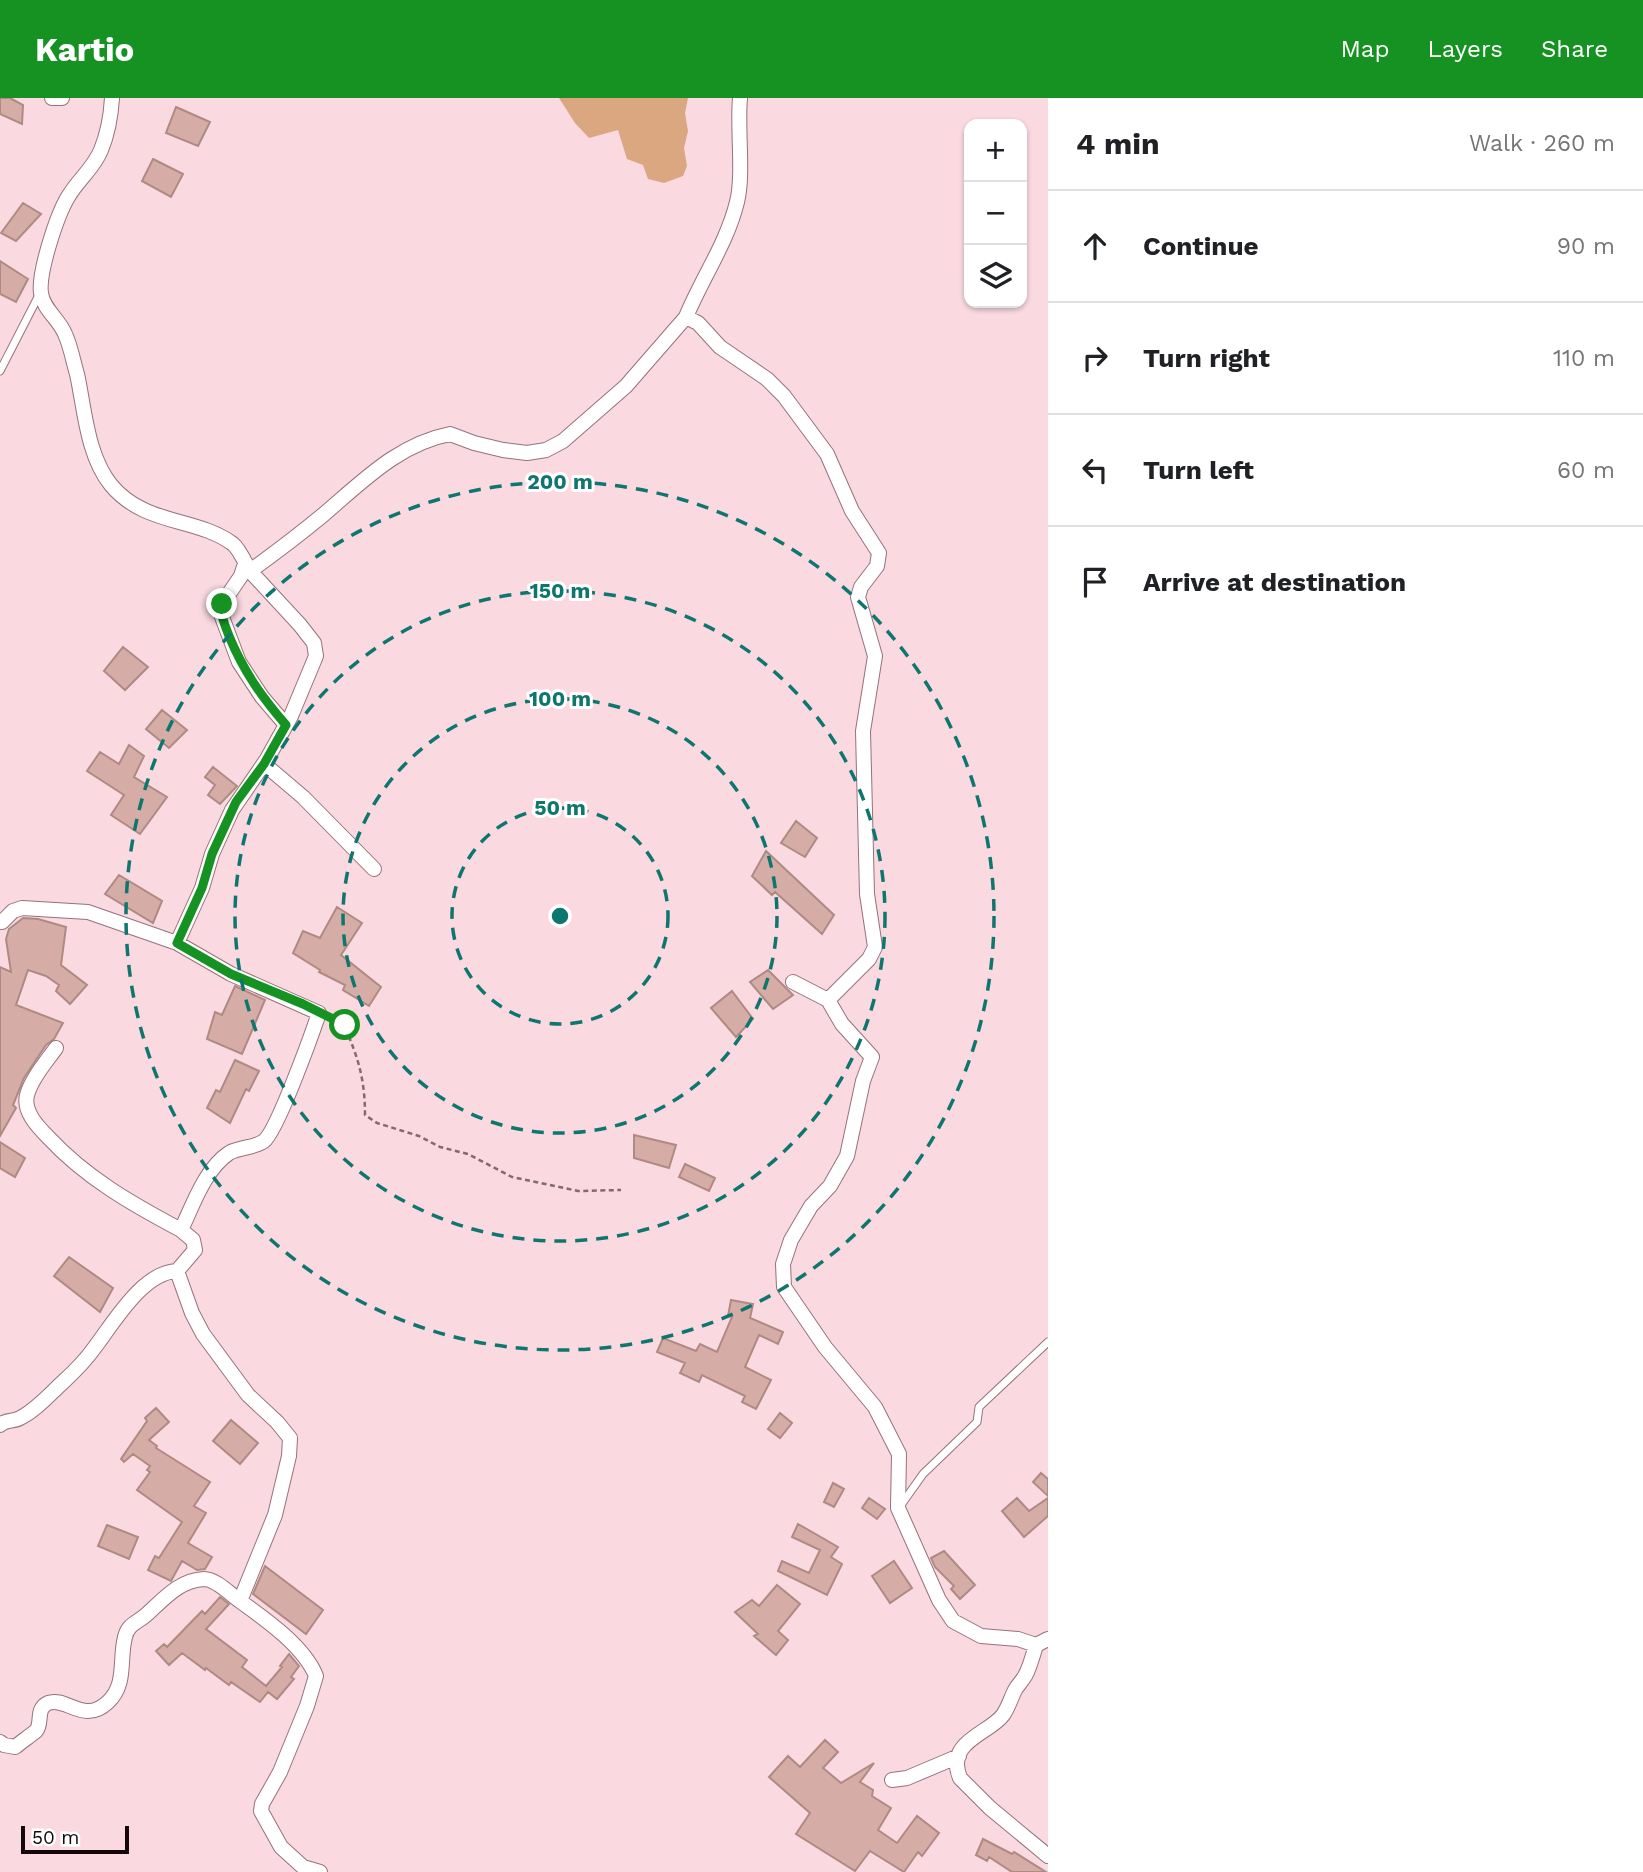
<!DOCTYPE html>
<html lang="en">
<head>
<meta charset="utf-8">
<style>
	:root { --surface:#fff; --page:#f6f6f6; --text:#202124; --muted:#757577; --line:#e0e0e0; --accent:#159221 }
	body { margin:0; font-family:"Work Sans",sans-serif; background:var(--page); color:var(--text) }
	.controls { position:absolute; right:21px; top:21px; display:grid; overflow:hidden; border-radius:14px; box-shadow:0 2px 5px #0004 }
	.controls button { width:63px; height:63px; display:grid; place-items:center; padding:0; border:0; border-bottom:2px solid var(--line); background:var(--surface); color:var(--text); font:35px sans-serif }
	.scale { position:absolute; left:21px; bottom:18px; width:108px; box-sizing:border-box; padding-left:7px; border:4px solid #14070b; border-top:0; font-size:19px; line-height:24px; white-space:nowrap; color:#14070b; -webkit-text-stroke:5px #fff; paint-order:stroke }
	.stop { position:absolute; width:21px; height:21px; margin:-16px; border:5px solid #159221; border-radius:50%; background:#fff }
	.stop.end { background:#159221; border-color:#fff; box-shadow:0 2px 7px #0008 }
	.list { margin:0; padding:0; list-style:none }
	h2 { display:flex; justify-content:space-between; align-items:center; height:91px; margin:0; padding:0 28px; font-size:30px }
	h2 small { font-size:23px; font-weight:400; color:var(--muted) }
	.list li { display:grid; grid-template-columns:46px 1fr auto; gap:21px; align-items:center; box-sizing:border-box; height:112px; padding:0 28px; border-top:2px solid var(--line) }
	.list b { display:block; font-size:26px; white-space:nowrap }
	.list em { font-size:23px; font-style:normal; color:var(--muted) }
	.icon { flex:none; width:38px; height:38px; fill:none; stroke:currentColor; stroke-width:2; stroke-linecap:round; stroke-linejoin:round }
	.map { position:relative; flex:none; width:1048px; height:1774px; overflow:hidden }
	header { display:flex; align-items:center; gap:42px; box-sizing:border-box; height:98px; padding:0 35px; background:var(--accent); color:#fff }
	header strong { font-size:33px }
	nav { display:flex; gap:38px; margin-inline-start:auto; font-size:24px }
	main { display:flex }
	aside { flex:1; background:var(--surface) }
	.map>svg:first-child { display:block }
	.green { fill:#daa780 }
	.building { fill:#d5ada6; stroke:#af8a83; stroke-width:2 }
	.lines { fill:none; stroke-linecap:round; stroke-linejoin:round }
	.service-casing { stroke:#96727b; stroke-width:9 }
	.minor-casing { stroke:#96727b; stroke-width:16 }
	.path { stroke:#816a70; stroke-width:2.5; stroke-dasharray:5 3.5; stroke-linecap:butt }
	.service { stroke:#fff; stroke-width:7 }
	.minor { stroke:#fff; stroke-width:14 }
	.route { stroke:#159221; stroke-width:9 }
	.ring { fill:none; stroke:#0f766e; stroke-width:3.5; stroke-dasharray:12 9 }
	.centre { fill:#0f766e; stroke:#fff; stroke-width:3.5 }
	.ring-label { font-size:21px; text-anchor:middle; font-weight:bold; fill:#0f766e; stroke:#fff; stroke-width:6; stroke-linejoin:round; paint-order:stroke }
</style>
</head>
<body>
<header>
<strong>Kartio</strong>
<nav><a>Map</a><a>Layers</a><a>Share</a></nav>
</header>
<main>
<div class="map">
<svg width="1048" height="1774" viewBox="0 0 1048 1774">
	<rect width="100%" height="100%" fill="#fad9e1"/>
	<!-- green -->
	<path class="green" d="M559,0H688L685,15L688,33L684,50L687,68L683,78L664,85L648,81L643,67L627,61L618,32L589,40L575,25Z"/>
	<!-- building -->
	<path class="building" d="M0,0H10L23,7L22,26L0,16Z
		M176,9L210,24L198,48L166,35Z
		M153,61L183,76L171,99L142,83Z
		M23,105L41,116L16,143L1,135Z
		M0,163L28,181L16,204L0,196Z
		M123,549L148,569L125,592L104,573Z
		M162,612L187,632L169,650L146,631Z
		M129,647L144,658L134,679L167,699L140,736L111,717L124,697L87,673L100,654L119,666Z
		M213,669L237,688L220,706L208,697L215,687L205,679Z
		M796,723L817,740L805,759L781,745Z
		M766,753L834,817L822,836L775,794L772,797L752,778Z
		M119,777L162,803L153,825L105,796Z
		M337,809L362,825L341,857L381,889L369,908L343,892L345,887L319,874L320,872L293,855L303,833L320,840Z
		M23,820L38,821L66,829L61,867L87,887L70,906L56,893L59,887L46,878L28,872L16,907L63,925L54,941L46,947L24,980L13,1007L16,1010L0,1038V869L11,874L6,841L9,831Z
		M768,872L793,897L773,911L750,884Z
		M235,888L265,902L242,956L207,941L215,914L222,917Z
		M732,893L753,921L736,939L711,910Z
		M235,962L259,973L249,993L246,991L230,1025L207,1010L216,992L220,994Z
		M634,1037L676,1047L669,1070L634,1060Z
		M0,1044L25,1060L15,1079L0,1070Z
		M685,1066L715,1080L709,1093L679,1079Z
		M69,1159L113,1190L100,1214L54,1178Z
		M731,1202L753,1206L750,1220L783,1234L778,1246L759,1237L745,1269L771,1282L756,1311L742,1304L745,1298L702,1277L699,1284L680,1275L685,1265L657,1254L663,1240L696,1253L700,1246L717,1254L732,1219L728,1218Z
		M156,1310L169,1324L149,1342L157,1348L156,1350L210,1384L194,1408L206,1415L188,1445L212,1459L205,1471L197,1472L182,1463L171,1483L148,1472L155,1458L159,1460L182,1424L137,1392L150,1374L147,1372L150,1368L133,1356L124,1364L121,1361L147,1323L145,1320Z
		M780,1315L792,1325L780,1340L768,1331Z
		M231,1322L258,1345L240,1366L213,1343Z
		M1041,1375L1048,1381V1398L1033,1384Z
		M833,1385L844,1391L834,1409L824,1404Z
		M869,1400L885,1411L877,1421L862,1410Z
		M1017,1400L1029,1413L1048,1400V1418L1024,1439L1002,1413Z
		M798,1426L838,1449L831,1459L842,1466L827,1497L778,1473L782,1463L809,1475L820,1452L792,1439Z
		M107,1427L138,1439L129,1461L98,1448Z
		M944,1453L975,1487L960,1501L951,1491L954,1488L935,1469L931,1460Z
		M894,1463L912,1490L890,1505L872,1478Z
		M265,1468L323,1512L306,1536L253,1496Z
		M777,1487L800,1506L778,1533L788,1542L776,1557L754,1538L758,1536L735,1514L752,1502L759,1508Z
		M220,1499L229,1506L206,1531L247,1562L242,1569L266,1588L282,1569L280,1568L289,1556L299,1568L291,1579L294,1581L277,1601L268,1594L260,1604L231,1584L229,1587L206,1570L205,1572L182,1555L169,1567L156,1553L164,1546L167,1549L202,1513L205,1516Z
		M825,1642L838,1654L823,1670L841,1685L874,1665L860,1684L873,1692L872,1698L891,1710L878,1732L897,1745L917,1718L939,1735L922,1758L918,1754L904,1774L870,1753L855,1773L796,1736L810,1715L769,1679L788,1658L800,1669Z
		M983,1741L1012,1756L1014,1754L1046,1774H1012L989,1759L987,1763L976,1757Z"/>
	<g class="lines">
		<defs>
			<path id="service" d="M0,273L39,197
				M901,1407L923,1376L977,1324L979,1309L1048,1244"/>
			<path id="minor" d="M52,0H62
				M112,0C111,17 108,35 101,52C94,70 77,83 68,99C57,117 38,175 41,195C43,211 59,221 65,236C71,249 73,263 77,276C85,313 87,357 111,387C145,428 197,419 233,446C240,452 245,465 250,473
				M686,219C702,180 727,145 737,104C744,76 737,31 740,0
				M245,465L241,478L222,506V519L239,564L262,599L286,627
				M264,666L303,699L374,771
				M2,824L13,813L22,810L88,814L177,845
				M793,884L828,902
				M56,950C46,964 32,980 27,997C23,1013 37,1028 48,1039C86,1080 132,1106 181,1132
				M0,1327C6,1321 13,1324 20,1320C35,1313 50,1296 62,1285C74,1274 86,1262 95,1249C114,1224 143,1174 177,1173
				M1048,1541L1036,1547C1033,1557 1030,1569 1025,1578C1022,1583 1018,1587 1015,1592C1011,1600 1008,1610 1003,1617C989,1636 945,1643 960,1680L990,1710L1048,1758
				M0,1644L4,1647L15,1649C20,1645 31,1637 36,1633C43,1625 35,1611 48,1605C66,1598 84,1627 108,1604C127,1586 119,1562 125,1539C128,1526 137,1525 146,1517C163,1502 179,1482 204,1481C216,1481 230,1496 240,1503
				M892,1682L907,1680L959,1658
				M320,1774L303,1769L281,1749L261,1713L262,1706L280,1674L307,1608L316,1578C304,1548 265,1521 240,1503L275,1417L289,1358L290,1340L277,1324L248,1297L203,1236L192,1215L177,1173L195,1152L193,1142L181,1132C193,1107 205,1071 229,1055C239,1049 255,1050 264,1043C277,1033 312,936 319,915L231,876L177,845L202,790L212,756L232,712L267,661L291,618L316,558L314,545L300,527L250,473C275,455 300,436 323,417C362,384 398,346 450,336L474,345L503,352L527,355L546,352L563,343L626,288L686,219L698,225L720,249L767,281L784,298L827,356L852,413L879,455L877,468L861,489L858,499L875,558L863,633L867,796L875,849L869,861L828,902L842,926L872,959L863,983L847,1058L830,1088L811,1108L791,1142L783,1166L784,1189L825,1249L875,1309L899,1356L898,1410L939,1502L953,1523L981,1538L1018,1541L1036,1547"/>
		</defs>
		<!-- service casing -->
		<use href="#service" class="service-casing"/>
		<!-- minor casing -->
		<use href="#minor" class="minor-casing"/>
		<!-- path -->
		<path class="path" d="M332,921L344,927C358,959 365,981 365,1017L377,1025L419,1038L440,1049L468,1056L512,1079L578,1093L621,1092"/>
		<!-- service -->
		<use href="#service" class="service"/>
		<!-- minor -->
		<use href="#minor" class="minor"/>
	</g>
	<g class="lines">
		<!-- route -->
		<path class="route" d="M222,506C220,517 225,527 229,538C244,574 261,598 286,627L264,666L236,704L212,756L202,790L177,845L231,876L303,906L345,927"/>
	</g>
	<!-- distance rings -->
	<g class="ring">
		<circle cx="560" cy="818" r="108"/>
		<circle cx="560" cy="818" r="217"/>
		<circle cx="560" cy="818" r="325"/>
		<circle cx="560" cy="818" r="434"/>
	</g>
	<circle cx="560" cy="818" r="10" class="centre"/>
	<g class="ring-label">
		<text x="560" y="391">200 m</text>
		<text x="560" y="500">150 m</text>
		<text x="560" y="608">100 m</text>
		<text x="560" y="717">50 m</text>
	</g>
</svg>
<div class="controls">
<button>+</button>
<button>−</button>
<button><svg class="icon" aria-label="layers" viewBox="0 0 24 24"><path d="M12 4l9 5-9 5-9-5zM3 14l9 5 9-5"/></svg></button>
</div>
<div class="scale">50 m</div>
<div class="stop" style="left:345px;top:927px"></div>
<div class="stop end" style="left:222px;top:506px"></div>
</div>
<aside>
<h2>4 min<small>Walk · 260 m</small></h2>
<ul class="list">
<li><svg class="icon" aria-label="ahead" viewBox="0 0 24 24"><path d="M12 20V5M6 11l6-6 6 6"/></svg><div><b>Continue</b></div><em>90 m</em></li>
<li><svg class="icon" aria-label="right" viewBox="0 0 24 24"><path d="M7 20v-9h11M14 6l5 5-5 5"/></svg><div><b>Turn right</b></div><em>110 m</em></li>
<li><svg class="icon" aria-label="left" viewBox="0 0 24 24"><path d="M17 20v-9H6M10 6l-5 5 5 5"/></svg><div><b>Turn left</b></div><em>60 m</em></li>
<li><svg class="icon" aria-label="arrive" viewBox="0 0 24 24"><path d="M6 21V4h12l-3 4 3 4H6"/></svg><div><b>Arrive at destination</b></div></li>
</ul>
</aside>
</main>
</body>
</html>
